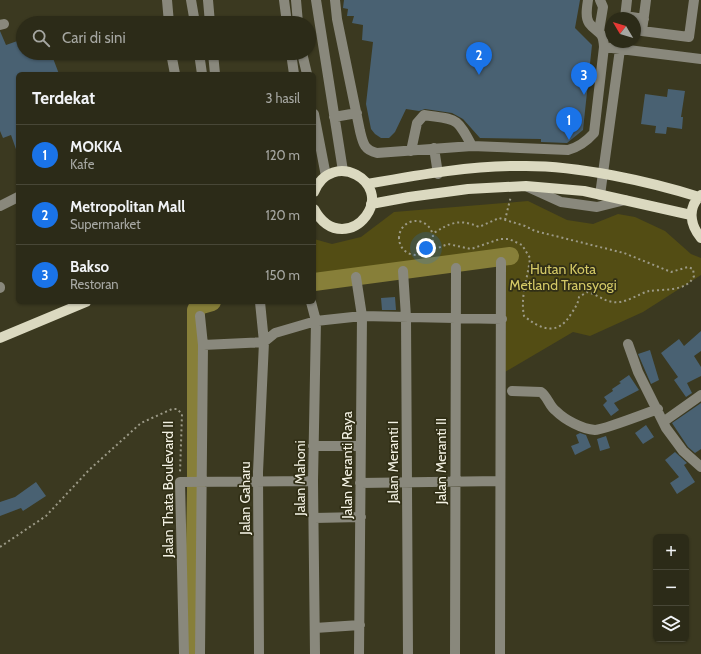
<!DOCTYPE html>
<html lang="id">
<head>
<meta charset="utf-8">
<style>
	:root { --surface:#2c2b18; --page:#343321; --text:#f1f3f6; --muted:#a6a7a2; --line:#484737; --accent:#1a73e8 }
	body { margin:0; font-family:Cabin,sans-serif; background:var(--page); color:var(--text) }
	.controls { position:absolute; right:12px; bottom:12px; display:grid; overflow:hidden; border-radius:6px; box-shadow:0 1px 3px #0004 }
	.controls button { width:36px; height:36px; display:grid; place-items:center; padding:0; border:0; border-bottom:1px solid var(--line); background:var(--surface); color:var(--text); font:20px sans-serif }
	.compass { position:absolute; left:605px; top:12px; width:36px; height:36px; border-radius:50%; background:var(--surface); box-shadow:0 1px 3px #0004; rotate:308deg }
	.you { position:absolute; left:426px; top:248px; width:14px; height:14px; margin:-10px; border:3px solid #fff; border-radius:50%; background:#1a73e8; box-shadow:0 0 0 6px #1a73e833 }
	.badge { display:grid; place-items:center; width:26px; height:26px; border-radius:50%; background:var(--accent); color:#fff; font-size:13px; font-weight:700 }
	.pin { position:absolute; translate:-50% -33px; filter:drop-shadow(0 1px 2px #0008) }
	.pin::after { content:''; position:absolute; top:21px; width:14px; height:12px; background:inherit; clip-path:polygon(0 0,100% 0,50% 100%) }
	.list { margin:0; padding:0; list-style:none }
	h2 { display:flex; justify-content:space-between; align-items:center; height:52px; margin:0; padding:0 16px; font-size:17px }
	h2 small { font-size:13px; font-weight:400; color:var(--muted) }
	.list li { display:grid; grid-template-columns:26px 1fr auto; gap:12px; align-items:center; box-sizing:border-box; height:60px; padding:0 16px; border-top:1px solid var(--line) }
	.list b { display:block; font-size:15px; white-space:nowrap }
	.list p { margin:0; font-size:13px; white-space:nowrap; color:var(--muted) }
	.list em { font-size:13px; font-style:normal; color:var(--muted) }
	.icon { flex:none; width:22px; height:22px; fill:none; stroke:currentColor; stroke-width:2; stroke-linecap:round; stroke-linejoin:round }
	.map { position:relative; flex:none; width:701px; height:654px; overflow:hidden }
	.search { position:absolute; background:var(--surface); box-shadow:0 1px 3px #0004; left:16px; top:16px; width:300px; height:44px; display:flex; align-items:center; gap:10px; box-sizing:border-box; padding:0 14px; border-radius:22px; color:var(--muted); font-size:15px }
	.panel { position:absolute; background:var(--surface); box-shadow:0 1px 3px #0004; left:16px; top:72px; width:300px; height:232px; border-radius:6px }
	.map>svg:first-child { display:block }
	.green { fill:#534d14 }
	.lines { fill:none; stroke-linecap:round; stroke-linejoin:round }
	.river { stroke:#877f39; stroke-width:18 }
	.building { fill:#496172 }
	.path { stroke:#9c9a87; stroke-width:2; stroke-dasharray:2 3; stroke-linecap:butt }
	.minor { stroke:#89887c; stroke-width:10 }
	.major { stroke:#dbd9c0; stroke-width:10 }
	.labels { text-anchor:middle; stroke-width:3.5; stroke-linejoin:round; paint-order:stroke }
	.park-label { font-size:14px; fill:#d4c966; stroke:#312f16 }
	.street-label { font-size:14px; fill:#f3f1e3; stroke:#312f16 }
</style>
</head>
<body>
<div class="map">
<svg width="701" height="654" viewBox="0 0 701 654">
	<rect width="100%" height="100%" fill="#3b3920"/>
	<!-- green -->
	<path class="green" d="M528,201L567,220L593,224L618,214L635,217L665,231L691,254L701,258V275L643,312L590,336L573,332L505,372L506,249L314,282V239L332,244L361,237L394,212Z"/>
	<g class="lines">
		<!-- river -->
		<path class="river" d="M314,282L510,256
			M193,654L196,491V310L198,306L212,302"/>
	</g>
	<!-- building -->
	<path class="building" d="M344,0H580L575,28L592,45L583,130L567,143L541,142V139L480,138L463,119L452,113L425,109L419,111L406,109L395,132L389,138H381L375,134L371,129L366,104L373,42L362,40L363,25L352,23L354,16H347L348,9L343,8Z
		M0,31L6,45L23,39V53H51L59,74H18L17,152L11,135L3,138L0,131Z
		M668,89L685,91L681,117H683L682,129L667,127L666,134L655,133L656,126L641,124L645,94L667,97Z
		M395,297L396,310H382L381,298Z
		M701,331V351L694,356L701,367V376L687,383L692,393L686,397L674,380L678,377L661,353L679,339L684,346Z
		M650,350L659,380L651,384L638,354Z
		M629,375L639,390L614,403L619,410L611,416L603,405L607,401L604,397L613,391L612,389L621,383L619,382Z
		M701,403V449L695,453L688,447L672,423Z
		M646,425L654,437L643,444L635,433Z
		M580,433L586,435L591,447L575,455L571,446L579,443L576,435Z
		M606,436L610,448L600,451L597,439Z
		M675,452L687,463L684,465L695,482L677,494L670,483L679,477L665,460Z
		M36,482L46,496L23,511L21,508L0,516V502L15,497Z"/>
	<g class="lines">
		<!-- path -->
		<path class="path" d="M505,220L511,196
			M399 238a17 17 0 1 1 34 0a17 17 0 1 1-34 0Z
			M429,248H438L448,244L471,249L500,239H509L522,245L530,258C528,278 520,296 524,316C541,330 558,336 571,314C575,308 578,304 579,297L587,292C596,294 604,301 613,302C625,304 638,294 649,291C663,289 687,292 694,276L693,269L688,267L671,272L624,253L535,231L525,226L499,218L479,227C459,218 450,223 432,234
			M0,547L46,516L89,470L141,423L172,409H177L182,414L180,473"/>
		<!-- minor -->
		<path class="minor" d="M167,0L169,23
			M191,0L195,23
			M208,0L210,23
			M284,0L287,23
			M296,0L298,23
			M316,0L343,171
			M335,0L337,19L360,131C363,143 364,150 377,153L472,146L568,150C579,147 586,142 594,133L604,47C603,29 597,34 589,23C585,17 587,7 588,0
			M646,0L642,31L689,37L694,0
			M625,16L644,19
			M625,18L627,0
			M0,25L4,24
			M599,31L603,7L600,0
			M604,47L701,59
			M171,53L175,74
			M199,53L202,74
			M213,53L215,74
			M291,53L294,74
			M302,53L307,74
			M314,114L326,176
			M334,117L357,113
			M434,148L438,174
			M411,151L417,123L424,115C457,120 456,116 472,146
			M528,187L561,202L597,207L625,200
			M600,195L621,42
			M0,206L18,197
			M403,271L406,317L408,654
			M356,277L362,316L359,654
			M0,287V288
			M311,302L316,321L313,481L315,654
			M628,344L638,372L666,428L683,451L701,467
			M203,345L264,342L275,333L316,321L362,316L502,319
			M512,391L541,392C548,397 549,406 556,411C565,420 582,429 595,430C603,430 647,413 658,409
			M663,422L701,395
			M313,446H360
			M360,483L500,481
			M314,518L361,517
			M315,628L360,625
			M184,654L180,482L313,481
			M200,654L203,345L200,316
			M259,654L258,472L264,342L260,302
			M455,654L456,268
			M500,654L501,262"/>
		<!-- major -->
		<path class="major" d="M367,184C418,175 474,165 526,166C579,166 648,181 699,197
			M314,192C332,148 391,182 366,216C360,224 352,229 342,229C329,229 320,220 314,209
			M701,195C687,207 690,225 701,238
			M371,204L409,197L468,189L526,186L584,191L691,215
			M0,338L86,302"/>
	</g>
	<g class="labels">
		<!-- park labels -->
		<g class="park-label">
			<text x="563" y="274">Hutan Kota<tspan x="563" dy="16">Metland Transyogi</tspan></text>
		</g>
		<!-- street labels -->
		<g class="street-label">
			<text transform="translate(441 461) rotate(-90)" y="5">Jalan Meranti II</text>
			<text transform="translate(393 462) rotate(-90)" y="5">Jalan Meranti I</text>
			<text transform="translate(347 465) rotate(-90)" y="5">Jalan Meranti Raya</text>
			<text transform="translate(300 478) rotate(-90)" y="5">Jalan Mahoni</text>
			<text transform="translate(168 489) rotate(-90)" y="5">Jalan Thata Boulevard II</text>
			<text transform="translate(245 498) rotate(-90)" y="5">Jalan Gaharu</text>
		</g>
	</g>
</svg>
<div class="controls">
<button>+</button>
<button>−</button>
<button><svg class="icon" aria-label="layers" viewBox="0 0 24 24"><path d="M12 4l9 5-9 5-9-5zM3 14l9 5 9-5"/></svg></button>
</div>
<svg class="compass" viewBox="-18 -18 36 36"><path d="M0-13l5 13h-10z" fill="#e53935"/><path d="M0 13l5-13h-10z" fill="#a6a7a2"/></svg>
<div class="you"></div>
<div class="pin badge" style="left:569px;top:140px">1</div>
<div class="pin badge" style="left:479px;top:75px">2</div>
<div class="pin badge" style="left:584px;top:95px">3</div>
<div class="search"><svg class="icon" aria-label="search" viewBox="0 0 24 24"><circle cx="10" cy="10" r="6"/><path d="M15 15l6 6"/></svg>Cari di sini</div>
<section class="panel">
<h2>Terdekat<small>3 hasil</small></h2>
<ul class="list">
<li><span class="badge">1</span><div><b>MOKKA</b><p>Kafe</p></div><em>120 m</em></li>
<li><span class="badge">2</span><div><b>Metropolitan Mall</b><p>Supermarket</p></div><em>120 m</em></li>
<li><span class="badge">3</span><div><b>Bakso</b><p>Restoran</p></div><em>150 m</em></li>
</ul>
</section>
</div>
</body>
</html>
